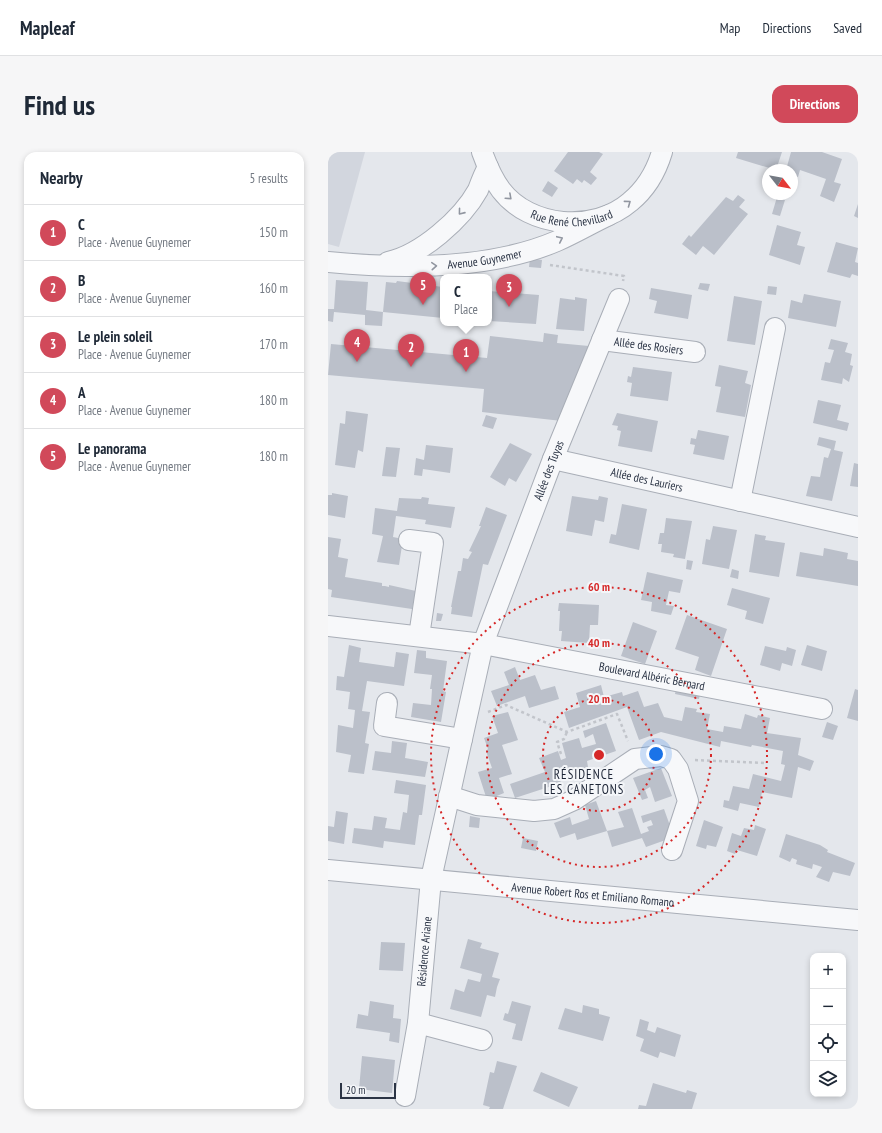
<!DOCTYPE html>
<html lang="en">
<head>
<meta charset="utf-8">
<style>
	:root { --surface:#fff; --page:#f6f6f7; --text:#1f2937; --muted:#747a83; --line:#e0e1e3; --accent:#d1495a }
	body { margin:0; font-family:"PT Sans Narrow",sans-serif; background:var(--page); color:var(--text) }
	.controls { position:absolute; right:12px; bottom:12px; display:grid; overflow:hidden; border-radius:8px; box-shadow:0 2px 6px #0003 }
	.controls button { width:36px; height:36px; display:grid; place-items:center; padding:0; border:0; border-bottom:1px solid var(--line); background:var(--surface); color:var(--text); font:20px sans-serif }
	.compass { position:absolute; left:434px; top:12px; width:36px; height:36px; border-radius:50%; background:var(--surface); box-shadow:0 2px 6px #0003; rotate:121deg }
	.scale { position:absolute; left:12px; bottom:10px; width:56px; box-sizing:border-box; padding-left:4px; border:2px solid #2b3445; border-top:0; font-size:11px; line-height:14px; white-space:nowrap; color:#2b3445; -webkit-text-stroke:3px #f4f6f9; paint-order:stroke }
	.you { position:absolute; left:328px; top:602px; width:14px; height:14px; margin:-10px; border:3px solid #fff; border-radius:50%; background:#1a73e8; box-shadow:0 0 0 6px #1a73e833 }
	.badge { display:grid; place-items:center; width:26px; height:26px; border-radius:50%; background:var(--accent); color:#fff; font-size:13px; font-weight:700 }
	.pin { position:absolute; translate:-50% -33px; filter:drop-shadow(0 1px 2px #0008) }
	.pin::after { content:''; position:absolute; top:21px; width:14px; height:12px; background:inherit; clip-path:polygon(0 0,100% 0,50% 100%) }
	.popup { position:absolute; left:112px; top:122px; width:52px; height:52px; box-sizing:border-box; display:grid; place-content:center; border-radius:8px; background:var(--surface); filter:drop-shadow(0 1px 3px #0005); font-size:13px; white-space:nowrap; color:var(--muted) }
	.popup b { font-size:15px; color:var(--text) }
	.popup::after { content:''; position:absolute; left:50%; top:100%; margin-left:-8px; border:8px solid transparent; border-top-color:var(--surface) }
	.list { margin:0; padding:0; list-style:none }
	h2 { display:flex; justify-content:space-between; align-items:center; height:52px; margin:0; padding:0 16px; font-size:17px }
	h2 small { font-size:13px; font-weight:400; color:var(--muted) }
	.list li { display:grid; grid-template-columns:26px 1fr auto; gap:12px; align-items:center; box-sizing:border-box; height:56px; padding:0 16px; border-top:1px solid var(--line) }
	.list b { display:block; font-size:15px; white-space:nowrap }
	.list p { margin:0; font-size:13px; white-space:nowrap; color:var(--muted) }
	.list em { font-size:13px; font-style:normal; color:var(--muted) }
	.icon { flex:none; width:22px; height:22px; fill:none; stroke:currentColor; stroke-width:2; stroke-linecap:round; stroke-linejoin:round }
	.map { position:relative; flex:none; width:530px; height:957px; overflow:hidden; border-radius:12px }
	header { display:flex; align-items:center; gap:24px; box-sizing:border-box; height:56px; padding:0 20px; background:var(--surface); border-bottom:1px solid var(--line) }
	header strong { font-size:19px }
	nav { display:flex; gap:22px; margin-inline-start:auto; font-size:14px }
	.intro { display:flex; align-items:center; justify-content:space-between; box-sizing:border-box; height:96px; padding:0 24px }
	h1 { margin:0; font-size:28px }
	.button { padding:10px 18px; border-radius:12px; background:var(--accent); color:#fff; font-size:14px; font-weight:700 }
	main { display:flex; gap:24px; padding:0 24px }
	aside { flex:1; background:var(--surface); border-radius:12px; box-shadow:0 2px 6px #0003 }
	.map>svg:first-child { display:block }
	.built { fill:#d2d6de }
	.building { fill:#bbc0ca }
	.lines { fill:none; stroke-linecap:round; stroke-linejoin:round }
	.minor-casing { stroke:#a9aeb7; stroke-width:22 }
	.path { stroke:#c2c5cb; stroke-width:2.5; stroke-dasharray:3 3; stroke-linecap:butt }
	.minor { stroke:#f7f8fa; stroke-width:20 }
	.oneway { stroke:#9196a0 }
	.ring { fill:none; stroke:#d62828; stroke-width:2; stroke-dasharray:2 4 }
	.labels { text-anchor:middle; stroke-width:4; stroke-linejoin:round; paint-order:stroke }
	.street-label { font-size:12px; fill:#2b3445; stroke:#f4f6f9 }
	.neighbourhood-label { font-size:13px; letter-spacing:1px; fill:#1d2536; stroke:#f4f6f9 }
	.centre { fill:#d62828; stroke:#f4f6f9; stroke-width:2 }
	.ring-label { font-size:12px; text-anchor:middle; font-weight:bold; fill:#d62828; stroke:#f4f6f9; stroke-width:4; stroke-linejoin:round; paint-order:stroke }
</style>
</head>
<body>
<header>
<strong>Mapleaf</strong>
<nav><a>Map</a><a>Directions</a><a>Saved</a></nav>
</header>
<div class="intro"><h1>Find us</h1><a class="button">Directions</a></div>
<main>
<aside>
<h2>Nearby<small>5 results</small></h2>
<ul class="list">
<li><span class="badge">1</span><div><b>C</b><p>Place · Avenue Guynemer</p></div><em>150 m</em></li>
<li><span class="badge">2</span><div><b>B</b><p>Place · Avenue Guynemer</p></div><em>160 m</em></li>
<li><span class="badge">3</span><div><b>Le plein soleil</b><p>Place · Avenue Guynemer</p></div><em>170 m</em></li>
<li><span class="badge">4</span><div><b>A</b><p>Place · Avenue Guynemer</p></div><em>180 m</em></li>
<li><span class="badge">5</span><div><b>Le panorama</b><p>Place · Avenue Guynemer</p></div><em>180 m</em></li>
</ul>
</aside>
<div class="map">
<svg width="530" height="957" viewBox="0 0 530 957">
	<rect width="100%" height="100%" fill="#e4e7ec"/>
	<!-- built -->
	<path class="built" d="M0,0H37L11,95L0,92Z"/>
	<!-- building -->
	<path class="building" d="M240,0H271L275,2L262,20L269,26L263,33L256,28L254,31L249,27L245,32L226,19Z
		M410,0H454L448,18L408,6Z
		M463,0H494L514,7L506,30L513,32L506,50L492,44L498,27L472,18L470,25L464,23V18H458Z
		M220,29L230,36L224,45L214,39Z
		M410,43L417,48L411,55L420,62L386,103L375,94L368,103L354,92L361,83L363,85L398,45L405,49Z
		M449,45L457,48L452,64L444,62Z
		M530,52V66L526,64Z
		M449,73L473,80L469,93L477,95L472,113L441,103Z
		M508,90L530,96L527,110L530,111V124L524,122L522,126L499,120Z
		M202,106L214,108L213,116L201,115Z
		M8,128L40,130L38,158L55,160L54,174L37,173V163L6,160L5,170L0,169V157H6Z
		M69,129L115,135V166L55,160L58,130L68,131Z
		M372,131L382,132L380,139L370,137Z
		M440,134L449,135L448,143L439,142Z
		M323,136L364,143L360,167L326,161L329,149L321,147Z
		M161,139L211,143L208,172L161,169Z
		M476,142L513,149L508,175L460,166L463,148L474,151Z
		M406,144L434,149L427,193L399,189Z
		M247,145L259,147L256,179L228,177L232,146L247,148Z
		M216,181L230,183L229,191L261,194L234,269L154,260L156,237L0,223L3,192L159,206L162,184L215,190Z
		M503,187L520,191L517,200L524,202L522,213L525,214L521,230L515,226L514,232L493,228L497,210L502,211L506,198L500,197Z
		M391,213L420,219L417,231L423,233L417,265L388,260L393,235L387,234Z
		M305,215L344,220L340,249L302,244L304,231L299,230L300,224L303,225Z
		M490,248L513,253L509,268L521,271L519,279L485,271Z
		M18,259L40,262L35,300L30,298L27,316L7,313L12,271L17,272Z
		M289,261L330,269L324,300L290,294L293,279L289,278L290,274L284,273Z
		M158,263L169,266L165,277L154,274Z
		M370,278L401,284L396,308L365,302L367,293L362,292L363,286L368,287Z
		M491,285L508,289L506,298L515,300L504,349L478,344L483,324L492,325L496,305L500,306L503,297L489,293Z
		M182,291L204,302L188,330L181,326L177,334L162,325Z
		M98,293L125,296L122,321L95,317L94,324L86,323L88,306L96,308Z
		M58,295L72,296L68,325L54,324Z
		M526,311L530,312V335L522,334Z
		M4,341L20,344L17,366L0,363V343H4Z
		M244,344L270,348L271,344L280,346L276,370L267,368L264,384L238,379Z
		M94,345L101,346L100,352L127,355L123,376L97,372L98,368L68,364L65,385L75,387L71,413L49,410L55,384L44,382L47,356L69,359L71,346L93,347Z
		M294,352L319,357L311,398L281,391L283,382L288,383Z
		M158,355L179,363L160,413L155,412L144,465L123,462L124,455H123L130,419H133L135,406L140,407L144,400L141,399L153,374H151Z
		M338,366L364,369L357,407L345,405L346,402L333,400L334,392H330L332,381H336Z
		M385,374L409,378L401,417L374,412L378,387L382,388Z
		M427,382L438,384L437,388L457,391L451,425L421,420Z
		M0,385L13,387L10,405L20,407L17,425L54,431V434H57L61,435V433L88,439L84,457L3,445L4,438L0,437Z
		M496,396L520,401L519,407L530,409V434L468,424L472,400L495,404Z
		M359,408L365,409L363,418L358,417Z
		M404,417L411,419L410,427L402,425Z
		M319,420L355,428L352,441L341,439L338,453L346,454L343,463L323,459L324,450L313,448Z
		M404,436L442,446L435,472L417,467L419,459L399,453Z
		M231,451L271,453L270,473H262L261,491L233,489L234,479H231L232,459H230Z
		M109,461L115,462L113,469H108Z
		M359,463L399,477L383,524L367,518L371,505L347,497Z
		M305,470L329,479L317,512L293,504Z
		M21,493L33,496L31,510L66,515L68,500L81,502L76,534L39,529L34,559L42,560L37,591L41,592L36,622L20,620L23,603L8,600L10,573L25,576L27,558L20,557L22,540L8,538L9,524L16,525Z
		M479,493L499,499L494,519L473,513Z
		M437,494L458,499L459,495L468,498L464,514L454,511L452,519L432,513Z
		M89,498L98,499V506L119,509L115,539L118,540L113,570L83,565L85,551L103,553L104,537H102L104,523L86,521Z
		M187,515L192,528L207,523L213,538L227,534L231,547L201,556L197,544L169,554L163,539L181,533L176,520Z
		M273,533L276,545L294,540L295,544L310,539L316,555L330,551L336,565L354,569L357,555L369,557L368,560L382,562L379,577L395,580L396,574L413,577L417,562L429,566L430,563L442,566L439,581L473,586L470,603L486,609L482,619L470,615L464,646L434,640L431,655L412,651L410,659L395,655L396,648L401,649L405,634L421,637L425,622L453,629L457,613L453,612L455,599L424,593L423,595L393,589L392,595L333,580L311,588L299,555L241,576L236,560L252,555L248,541Z
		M348,537L372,542L371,547L347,542Z
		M527,537L530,538V569L519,566Z
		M180,560L190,588L174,593L184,622L171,626L176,641L159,648L150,620L164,616L158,599L160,597L156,586L170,581L164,564Z
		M499,570L510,574L505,588L494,585Z
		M278,571L288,599L259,609L260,615L231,625L233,631L187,646L182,632L217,620L211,606L230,599L233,608L238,606L234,591L251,586L254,596L268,592L265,582L257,586L255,579Z
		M64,589L79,591L77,606L100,610L97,625L44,618L47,599L63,601Z
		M333,616L344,644L327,650L322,635L317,638L320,646L314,648L305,626Z
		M68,628L98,633L94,663H91L87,693L56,689L55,696L24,691L26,676L44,678L46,664L59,666L57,676L72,678L75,660L79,661L81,643L66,641Z
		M268,649L279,679L249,688L247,681L232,686L226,671L242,665L244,673L261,667L257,653Z
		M304,656L313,682L321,679L319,675L325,673L323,668L315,671L313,664L336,657L346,685L318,695L314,686L284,695L279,679L296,675L290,660Z
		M8,659L20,661L16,692L0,689V674L6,675Z
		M142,664L152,666L151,676L141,675Z
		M376,668L395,675L388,695L379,693L378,697L368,694Z
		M427,673L438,677L429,704L409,698L407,702L399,699L404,681L413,684L416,676L426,678Z
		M458,682L492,693L500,698L499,700L527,711L522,724L505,720L501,730L488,725L494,715L485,712L484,717L468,712L469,708L464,706L462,710L451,705Z
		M195,686L210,689L208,699L193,696Z
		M140,787L154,791L152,796L171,801L164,825L172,827L169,835L167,845L159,843L153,865L122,857L127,837L136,840L140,827L152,830L154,822L132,816Z
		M53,790L77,791L75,819L51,818Z
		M42,849L66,853L65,866L73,867L71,891L61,889L62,881L28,876L30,862L40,864Z
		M184,849L203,854L194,889L184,887L188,872L175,868L177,861L180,862Z
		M255,853L271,857V862L282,865L275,889L230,877L237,856L254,861Z
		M312,867L321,870L319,878L327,881L329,875L353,883L347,905L332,900L330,906L312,899L316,887L308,884Z
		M34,904L67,908L64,941L31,937Z
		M169,909L189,914L175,957H161L162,955L155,953L162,920L166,921Z
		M213,920L250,935L241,955L205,939Z
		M325,931L358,941L359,938L369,941L364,957H310L311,953L318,954Z"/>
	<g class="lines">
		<defs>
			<g id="minor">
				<path id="s1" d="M154,0C159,14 164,26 173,38C202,76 266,81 302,50C318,37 328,20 334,0"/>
				<path id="s2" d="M0,110C72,117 161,118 229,89C247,81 264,71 281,63"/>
				<path d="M60,110C93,103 134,67 150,38C153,30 156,22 160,15"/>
				<path id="s3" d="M274,188L367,200"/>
				<path id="s4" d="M225,307L530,375"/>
				<path d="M412,349L447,176"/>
				<path d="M81,388L105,391L91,484"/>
				<path id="s5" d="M0,474L155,492L494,557"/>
				<path d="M59,551L56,574L134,587"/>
				<path d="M121,644L149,653L206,659L226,657L246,648L307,607L333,604L343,607L350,617L360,649L344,698"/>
				<path id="s6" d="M0,718L530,768"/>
				<path d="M90,871L154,888"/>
				<path id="s7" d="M77,944L90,871L103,727L155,492L225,307L291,147"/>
			</g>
		</defs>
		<!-- minor casing -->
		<use href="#minor" class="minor-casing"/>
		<!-- path -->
		<path class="path" d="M222,113L296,124L295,129
			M160,560L178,553L239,580L289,562L300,589
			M233,602L229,590L236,587L239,580
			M367,608L438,611"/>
		<!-- minor -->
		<use href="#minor" class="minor"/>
	</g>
	<!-- one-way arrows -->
	<defs><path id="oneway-chevron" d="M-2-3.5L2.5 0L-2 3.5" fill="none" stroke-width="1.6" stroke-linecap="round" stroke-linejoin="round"/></defs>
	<g class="oneway">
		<use href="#oneway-chevron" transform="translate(181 45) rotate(42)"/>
		<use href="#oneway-chevron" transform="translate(300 51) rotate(-36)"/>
		<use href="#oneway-chevron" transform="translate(133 60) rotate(129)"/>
		<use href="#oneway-chevron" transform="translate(232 87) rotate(-25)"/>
		<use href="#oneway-chevron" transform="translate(106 114) rotate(-4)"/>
	</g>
	<!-- distance rings -->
	<g class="ring">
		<circle cx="271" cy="603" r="56"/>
		<circle cx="271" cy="603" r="112"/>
		<circle cx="271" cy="603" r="168"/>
	</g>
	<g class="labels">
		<!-- street labels -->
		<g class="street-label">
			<text dy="4" stroke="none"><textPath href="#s1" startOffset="123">Rue René Chevillard</textPath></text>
			<text dy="4" stroke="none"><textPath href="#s2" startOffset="157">Avenue Guynemer</textPath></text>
			<text dy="4" stroke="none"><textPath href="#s3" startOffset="47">Allée des Rosiers</textPath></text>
			<text dy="4" stroke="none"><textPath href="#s7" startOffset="645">Allée des Tuyas</textPath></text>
			<text dy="4" stroke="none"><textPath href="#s4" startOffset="96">Allée des Lauriers</textPath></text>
			<text dy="4" stroke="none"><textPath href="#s5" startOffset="328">Boulevard Albéric Bernard</textPath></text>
			<text dy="4" stroke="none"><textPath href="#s6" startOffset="266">Avenue Robert Ros et Emiliano Romano</textPath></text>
			<text dy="4" stroke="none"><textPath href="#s7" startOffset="146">Résidence Ariane</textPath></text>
		</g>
		<!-- neighbourhood labels -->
		<g class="neighbourhood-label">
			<text x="256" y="627">RÉSIDENCE<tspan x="256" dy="15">LES CANETONS</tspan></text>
		</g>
	</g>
	<circle cx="271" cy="603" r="6" class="centre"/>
	<g class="ring-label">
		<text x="271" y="439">60 m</text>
		<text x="271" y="495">40 m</text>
		<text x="271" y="551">20 m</text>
	</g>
</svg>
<div class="controls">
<button>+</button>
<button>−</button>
<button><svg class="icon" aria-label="locate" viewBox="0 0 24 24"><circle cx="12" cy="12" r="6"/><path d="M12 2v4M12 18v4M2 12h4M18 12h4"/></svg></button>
<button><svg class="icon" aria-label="layers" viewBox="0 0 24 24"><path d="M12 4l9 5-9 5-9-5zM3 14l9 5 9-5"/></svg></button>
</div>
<svg class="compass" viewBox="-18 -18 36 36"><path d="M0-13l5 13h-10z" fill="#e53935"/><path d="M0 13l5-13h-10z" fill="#747a83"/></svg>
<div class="scale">20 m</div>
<div class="you"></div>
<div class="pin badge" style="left:138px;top:220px">1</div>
<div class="popup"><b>C</b>Place</div>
<div class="pin badge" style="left:83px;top:215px">2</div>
<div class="pin badge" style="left:181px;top:155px">3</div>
<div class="pin badge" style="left:29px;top:210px">4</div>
<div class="pin badge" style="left:95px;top:153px">5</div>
</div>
</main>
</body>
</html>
